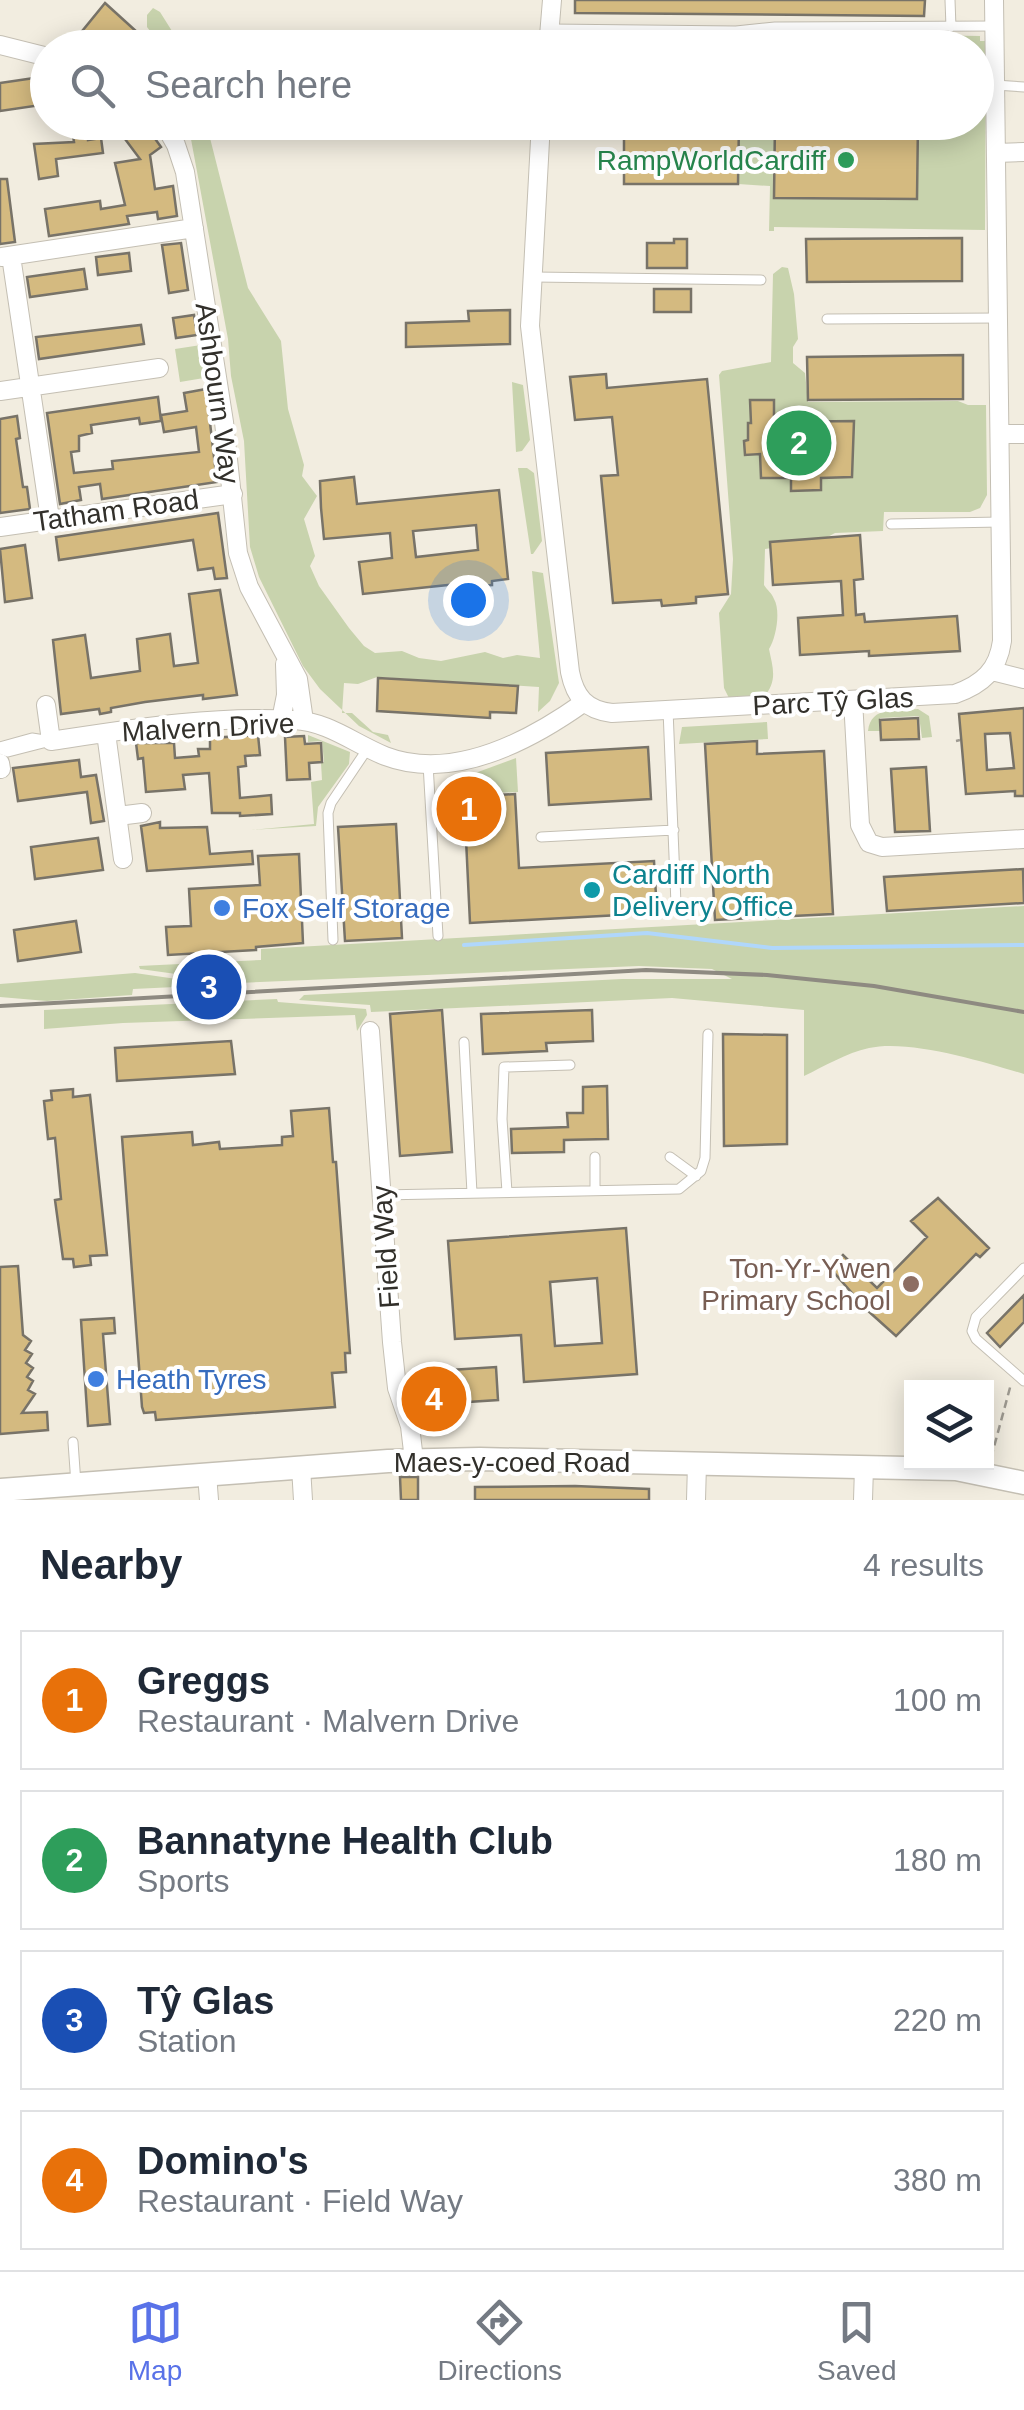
<!DOCTYPE html>
<html lang="en">
<head>
<meta charset="utf-8">
<style>
	:root { --surface:#fff; --page:#f6f6f7; --text:#1f2937; --muted:#747a83; --line:#e0e1e3; --accent:#5972e8 }
	body { margin:0; font-family:Helvetica,sans-serif; background:var(--page); color:var(--text) }
	.controls { position:absolute; right:30px; bottom:30px; display:grid; overflow:hidden; border-radius:0px; box-shadow:0 5px 25px #0003 }
	.controls button { width:90px; height:90px; display:grid; place-items:center; padding:0; border:0; border-bottom:2px solid var(--line); background:var(--surface); color:var(--text); font:50px sans-serif }
	.you { position:absolute; left:468px; top:600px; width:35px; height:35px; margin:-25px; border:8px solid #fff; border-radius:50%; background:#1a73e8; box-shadow:0 0 0 15px #1a73e833 }
	.badge { display:grid; place-items:center; width:65px; height:65px; border-radius:50%; background:var(--accent); color:#fff; font-size:32px; font-weight:700 }
	.pin { position:absolute; translate:-50% -50%; border:5px solid #fff; box-shadow:0 2px 10px #0006 }
	.list { margin:0; padding:0; list-style:none }
	h2 { display:flex; justify-content:space-between; align-items:center; height:130px; margin:0; padding:0 40px; font-size:42px }
	h2 small { font-size:32px; font-weight:400; color:var(--muted) }
	.list li { display:grid; grid-template-columns:65px 1fr auto; gap:30px; align-items:center; box-sizing:border-box; height:140px; margin:0 20px 20px; padding:0 20px; border:2px solid var(--line); border-radius:0px }
	.list b { display:block; font-size:38px; white-space:nowrap }
	.list p { margin:0; font-size:32px; white-space:nowrap; color:var(--muted) }
	.list em { font-size:32px; font-style:normal; color:var(--muted) }
	.icon { flex:none; width:55px; height:55px; fill:none; stroke:currentColor; stroke-width:2; stroke-linecap:round; stroke-linejoin:round }
	.map { position:relative; flex:none; width:1024px; height:1500px; overflow:hidden }
	.search { position:absolute; background:var(--surface); box-shadow:0 5px 25px #0003; left:30px; right:30px; top:30px; height:110px; display:flex; align-items:center; gap:25px; box-sizing:border-box; padding:0 35px; border-radius:55px; color:var(--muted); font-size:38px }
	.sheet { height:770px; background:var(--surface) }
	nav { display:flex; justify-content:space-around; align-items:center; box-sizing:border-box; height:140px; border-top:2px solid var(--line); background:var(--surface); font-size:28px; color:var(--muted) }
	nav a { display:grid; justify-items:center; gap:5px }
	nav .on { color:var(--accent) }
	.map>svg:first-child { display:block }
	.green { fill:#c8d3ad }
	.lines { fill:none; stroke-linecap:round; stroke-linejoin:round }
	.stream { stroke:#b0d7fb; stroke-width:4 }
	.building { fill:#d4ba80; stroke:#787368; stroke-width:2.5; fill-rule:evenodd }
	.lane-casing { stroke:#c4bfb3; stroke-width:11 }
	.street-casing { stroke:#c4bfb3; stroke-width:20 }
	.secondary-casing { stroke:#c4bfb3; stroke-width:25 }
	.path { stroke:#9e9a91; stroke-width:2.5; stroke-dasharray:8 5; stroke-linecap:butt }
	.lane { stroke:#fff; stroke-width:9 }
	.street { stroke:#fff; stroke-width:18 }
	.secondary { stroke:#fff; stroke-width:22 }
	.rail { stroke:#8e8a81; stroke-width:4 }
	.leisure-dot { fill:#2e9e5b; stroke:#fff; stroke-width:4 }
	.culture-dot { fill:#0f9aa8; stroke:#fff; stroke-width:4 }
	.shop-dot { fill:#3f7fe0; stroke:#fff; stroke-width:4 }
	.education-dot { fill:#8d6e63; stroke:#fff; stroke-width:4 }
	.labels { text-anchor:middle; stroke-width:8; stroke-linejoin:round; paint-order:stroke }
	.leisure-label { font-size:28px; fill:#27864d; stroke:#fff; text-anchor:end }
	.street-label { font-size:28px; fill:#32302b; stroke:#fff }
	.culture-label { font-size:28px; fill:#0d838f; stroke:#fff; text-anchor:start }
	.shop-label { font-size:28px; fill:#366cbe; stroke:#fff; text-anchor:start }
	.education-label { font-size:28px; fill:#785e54; stroke:#fff; text-anchor:end }
</style>
</head>
<body>
<div class="map">
<svg width="1024" height="1500" viewBox="0 0 1024 1500">
	<rect width="100%" height="100%" fill="#f2ede0"/>
	<!-- green -->
	<path class="green" d="M153,8L160,12L182,47H162L147,27V15Z
		M919,35L980,36V41H986L985,230L774,227V231H769L770,186L738,184L739,123L976,122V48H740V40L918,38Z
		M188,123H214L210,138L248,288L281,341L288,409L304,465L302,476L317,496L304,519L315,556L310,566L319,586L349,628L364,646L375,653L402,651L419,658L441,661L485,652L503,658L517,655L540,658L532,571L543,573L559,683L550,701L538,712L539,687L377,677L358,684L344,683L342,713H352L373,732L388,735L391,743L359,726L320,689L303,666L259,577L250,547L244,441L231,376L228,339Z
		M782,267L788,268L794,294L798,339L793,347V363L805,373L808,402L958,401L968,405H986L987,495L980,508L970,512H884L883,531L835,533L820,541L765,549L764,585C767,590 772,593 774,599C781,611 776,638 769,649C773,669 778,681 763,698L731,702L724,688L719,613L731,594L733,559L719,375L722,371L771,362L773,274Z
		M201,345L204,378L180,382L175,349Z
		M512,382L523,385L530,440L522,451L516,452Z
		M518,468H527L534,473L542,541L533,554H531Z
		M918,709L929,716L932,737L922,738L919,716L880,718V731H868C871,705 897,711 918,709Z
		M767,722L768,739L679,744L682,727Z
		M308,735L350,752L349,764L318,807L316,826L251,830L314,824L311,782L322,780L321,763L324,762L322,741L308,742Z
		M516,758L518,792L451,795V777L478,772Z
		M1024,906V1074C984,1062 910,1039 869,1048C846,1053 825,1066 804,1076V1010L672,998L371,1012L370,1005L299,1000L304,995L622,979H732L712,969L639,966L238,983L237,979L230,980L229,977L213,976L212,979L140,969L139,966L261,960V949Z
		M135,973L218,985L133,989L132,995L47,1001L0,997V984Z
		M277,999L278,1002L366,1009L367,1015L357,1031L355,1015L123,1023L44,1029V1010Z"/>
	<g class="lines">
		<!-- stream -->
		<path class="stream" d="M464,945L647,933L772,948L1024,945"/>
	</g>
	<!-- building -->
	<path class="building" d="M575,0H925L924,16L575,13Z
		M105,3L138,33L156,48H93L79,35Z
		M48,76V104L0,111V83Z
		M71,122H86L88,140L101,138L103,153L56,159L58,176L39,179L34,144L74,142Z
		M109,122H143L161,147L150,155L155,189L173,186L177,216L158,219L157,212L127,216L129,224L49,236L45,209L100,201L101,209L125,205L115,163L140,159L122,135L130,134Z
		M624,122H739L738,184H624Z
		M775,122H918L917,199L774,198Z
		M0,179H7L15,242L0,244Z
		M962,238V281L807,282L806,239Z
		M674,239H687V268H647V243H674Z
		M181,243L188,290L169,293L162,245Z
		M129,253L131,271L98,275L96,257Z
		M84,269L87,289L30,297L27,277Z
		M654,289H691V312H654Z
		M510,310V344L406,347V323L469,321L468,311Z
		M194,315L197,335L176,338L173,318Z
		M141,325L144,344L39,359L36,337Z
		M963,355V399L808,400L807,357Z
		M606,374L607,388L707,379L728,594L696,597V603L662,606L661,600L613,603L601,476L618,475L612,417L575,420L570,377Z
		M206,389L217,482L102,499L100,484L79,487L81,500L60,504L47,413L158,397L161,421L140,424L139,418L91,425L92,433L79,436V451L71,452L74,473L113,469L112,461L199,452L196,427L164,432L161,415L187,411L184,393Z
		M750,400H774V422L854,421L852,477L821,478V490L791,491V478H761L760,454L745,455L744,441L748,440V423H751Z
		M17,416L20,438L16,439L23,487H27L30,509L0,513V419Z
		M354,477L357,504L499,490L508,579L492,581V585L477,586V582L363,594L359,562L392,558L390,533L324,539L321,508L320,481ZM476,525L478,550L416,557L413,531Z
		M218,513L227,578L215,579L213,568L198,570L193,540L59,560L56,537Z
		M860,535L863,579L854,580L856,615L864,614L865,622L957,616L960,651L869,656V651L800,655L798,618L843,615L841,581L773,585L770,542Z
		M25,545L32,598L5,602L0,549Z
		M220,590L237,695L203,699V695L145,702L111,708V712L100,714L99,709L61,714L53,640L85,635L91,678L140,671L137,639L170,634L174,666L198,663L189,594Z
		M378,678L518,686L516,713L490,712V718L377,711Z
		M1024,708V796H1015V791L966,794L959,714ZM1010,733L1014,768L987,770L985,734Z
		M918,718L919,739L881,740L880,720Z
		M258,735L260,755L245,756L246,766L238,767L240,798L271,795L272,814L240,816V813H212L209,773L183,775L185,789L146,792L143,758L138,759L136,743H174L175,758L199,756L198,749H210V738Z
		M304,736L305,744L321,743L322,762L309,763L310,779L287,780L285,737Z
		M757,741V754L824,751L833,914L715,920L705,744Z
		M648,747L651,799L549,805L546,753Z
		M79,760L81,777L96,775L104,821L91,823L87,792L18,801L13,768Z
		M926,767L930,831L895,832L891,769Z
		M515,794L519,868L654,861L657,913L470,923L464,797Z
		M160,822V828L207,827L210,854L252,851L253,864L147,871L141,826Z
		M396,824L402,938L345,941L338,827Z
		M98,838L103,870L35,879L31,847Z
		M299,854L303,943L256,947V950L168,955L166,927L191,926L189,889L260,885L258,856Z
		M1023,869L1024,903L887,911L884,877Z
		M76,921L81,952L18,961L14,930Z
		M442,1010L452,1152L400,1156L390,1014Z
		M592,1010L593,1041L546,1043L547,1051L483,1054L481,1014Z
		M723,1034L787,1035V1144L724,1146Z
		M231,1041L235,1074L117,1081L115,1048Z
		M607,1086L608,1139L564,1140V1152L512,1153L511,1129L568,1127L567,1113H583V1087Z
		M73,1089V1097L90,1095L107,1255L90,1256L91,1265L74,1267L73,1259H63L55,1200L61,1199L55,1138L48,1139L44,1101L52,1100L51,1091Z
		M329,1108L333,1162H336L350,1353H345L346,1372L332,1373L335,1407L156,1420L155,1412L144,1413L142,1407L122,1137L192,1132L193,1145L219,1142L220,1149L282,1145V1137L293,1136L291,1111Z
		M938,1198L989,1248L980,1257L976,1254L896,1336L866,1309L830,1268L843,1255L877,1288L927,1237L911,1221Z
		M626,1228L637,1374L524,1382L521,1335L455,1339L448,1241ZM597,1278L602,1343L555,1346L550,1282Z
		M18,1266L23,1335L31,1341L25,1350L32,1354L26,1363L33,1368L27,1377L33,1381L28,1390L35,1394L22,1413L47,1412L48,1430L0,1434V1267Z
		M1024,1295V1322L1000,1347L987,1333Z
		M114,1318L115,1333L103,1334L110,1424L88,1426L81,1320Z
		M496,1367L498,1400L422,1405L419,1372Z
		M400,1477H418V1500H401Z
		M575,1486L649,1489V1500H475V1487Z"/>
	<g class="lines">
		<defs>
			<path id="lane" d="M950,0L951,27
				M550,29L736,31L775,27L995,26
				M995,85L1024,87
				M534,277L761,280
				M827,319L999,318
				M891,524L1001,522
				M668,710L676,904
				M0,747L32,738L51,741
				M0,749L8,752L51,741
				M428,764L438,936
				M541,837L674,830
				M333,940L328,813L331,803L368,748
				M464,1042L472,1193
				M595,1157V1190
				M670,1157L696,1176
				M507,1192L502,1119L504,1067L570,1065
				M381,1195L679,1189L701,1171L705,1158L708,1034
				M1024,1268L976,1317L972,1331L976,1339L1024,1381
				M73,1442L76,1484"/>
			<path id="street" d="M0,45L48,57
				M548,48L552,0
				M163,122L176,145L185,172L224,422L238,553L249,587L298,679L304,721
				M541,122L530,326L570,672C575,697 586,710 612,713L955,694C983,684 998,670 1002,641L994,0
				M996,153L1024,152
				M11,256L50,519
				M2,257L194,228
				M0,391L159,368
				M1001,434H1024
				M0,527L233,494
				M992,671L1024,679
				M853,700L860,825L869,843L882,847L1024,839
				M46,705L51,741C130,729 213,715 294,720C329,722 353,743 385,756C453,782 528,742 583,703
				M281,720L286,695L285,664
				M106,733L123,859
				M0,763L1,769
				M118,816L142,813
				M370,1031L392,1342L397,1388L410,1426L414,1460
				M301,1467L303,1500
				M207,1474L209,1500
				M696,1500L697,1464
				M863,1500L864,1467"/>
			<path id="secondary" d="M0,1490L388,1461L480,1459L956,1469L1024,1483"/>
		</defs>
		<!-- lane casing -->
		<use href="#lane" class="lane-casing"/>
		<!-- street casing -->
		<use href="#street" class="street-casing"/>
		<!-- secondary casing -->
		<use href="#secondary" class="secondary-casing"/>
		<!-- path -->
		<path class="path" d="M956,741L960,740
			M991,1458L1011,1384"/>
		<!-- lane -->
		<use href="#lane" class="lane"/>
		<!-- street -->
		<use href="#street" class="street"/>
		<!-- secondary -->
		<use href="#secondary" class="secondary"/>
		<!-- rail -->
		<path class="rail" d="M0,1006L646,970L767,975L874,986L1024,1012"/>
	</g>
	<!-- markers -->
	<circle class="leisure-dot" cx="846" cy="160" r="10"/>
	<circle class="culture-dot" cx="592" cy="890" r="10"/>
	<g class="shop-dot">
		<circle cx="222" cy="908" r="10"/>
		<circle cx="96" cy="1379" r="10"/>
	</g>
	<circle class="education-dot" cx="911" cy="1284" r="10"/>
	<g class="labels">
		<!-- leisure labels -->
		<g class="leisure-label">
			<text x="826" y="170">RampWorldCardiff</text>
		</g>
		<!-- street labels -->
		<g class="street-label">
			<text transform="translate(218 393) rotate(82)" y="10">Ashbourn Way</text>
			<text transform="translate(116 510) rotate(-8)" y="10">Tatham Road</text>
			<text transform="translate(833 701) rotate(-3)" y="10">Parc Tŷ Glas</text>
			<text transform="translate(208 727) rotate(-3)" y="10">Malvern Drive</text>
			<text transform="translate(385 1247) rotate(-94)" y="10">Field Way</text>
			<text x="512" y="1472">Maes-y-coed Road</text>
		</g>
		<!-- culture labels -->
		<g class="culture-label">
			<text x="612" y="884">Cardiff North<tspan x="612" dy="32">Delivery Office</tspan></text>
		</g>
		<!-- shop labels -->
		<g class="shop-label">
			<text x="242" y="918">Fox Self Storage</text>
			<text x="116" y="1389">Heath Tyres</text>
		</g>
		<!-- education labels -->
		<g class="education-label">
			<text x="891" y="1278">Ton-Yr-Ywen<tspan x="891" dy="32">Primary School</tspan></text>
		</g>
	</g>
</svg>
<div class="controls">
<button><svg class="icon" aria-label="layers" viewBox="0 0 24 24"><path d="M12 4l9 5-9 5-9-5zM3 14l9 5 9-5"/></svg></button>
</div>
<div class="you"></div>
<div class="pin badge" style="left:469px;top:809px;background:#e8710a">1</div>
<div class="pin badge" style="left:799px;top:443px;background:#2e9e5b">2</div>
<div class="pin badge" style="left:209px;top:987px;background:#1a4fb4">3</div>
<div class="pin badge" style="left:434px;top:1399px;background:#e8710a">4</div>
<div class="search"><svg class="icon" aria-label="search" viewBox="0 0 24 24"><circle cx="10" cy="10" r="6"/><path d="M15 15l6 6"/></svg>Search here</div>
</div>
<section class="sheet">
<h2>Nearby<small>4 results</small></h2>
<ul class="list">
<li><span class="badge" style="background:#e8710a">1</span><div><b>Greggs</b><p>Restaurant · Malvern Drive</p></div><em>100 m</em></li>
<li><span class="badge" style="background:#2e9e5b">2</span><div><b>Bannatyne Health Club</b><p>Sports</p></div><em>180 m</em></li>
<li><span class="badge" style="background:#1a4fb4">3</span><div><b>Tŷ Glas</b><p>Station</p></div><em>220 m</em></li>
<li><span class="badge" style="background:#e8710a">4</span><div><b>Domino's</b><p>Restaurant · Field Way</p></div><em>380 m</em></li>
</ul>
</section>
<nav>
<a class="on"><svg class="icon" aria-label="map" viewBox="0 0 24 24"><path d="M3 6l6-2 6 2 6-2v14l-6 2-6-2-6 2zM9 4v14M15 6v14"/></svg>Map</a>
<a><svg class="icon" aria-label="directions" viewBox="0 0 24 24"><path d="M12 3l9 9-9 9-9-9zM9 14v-3h6M13 9l2 2-2 2"/></svg>Directions</a>
<a><svg class="icon" aria-label="saved" viewBox="0 0 24 24"><path d="M7 4h10v16l-5-4-5 4z"/></svg>Saved</a>
</nav>
</body>
</html>
